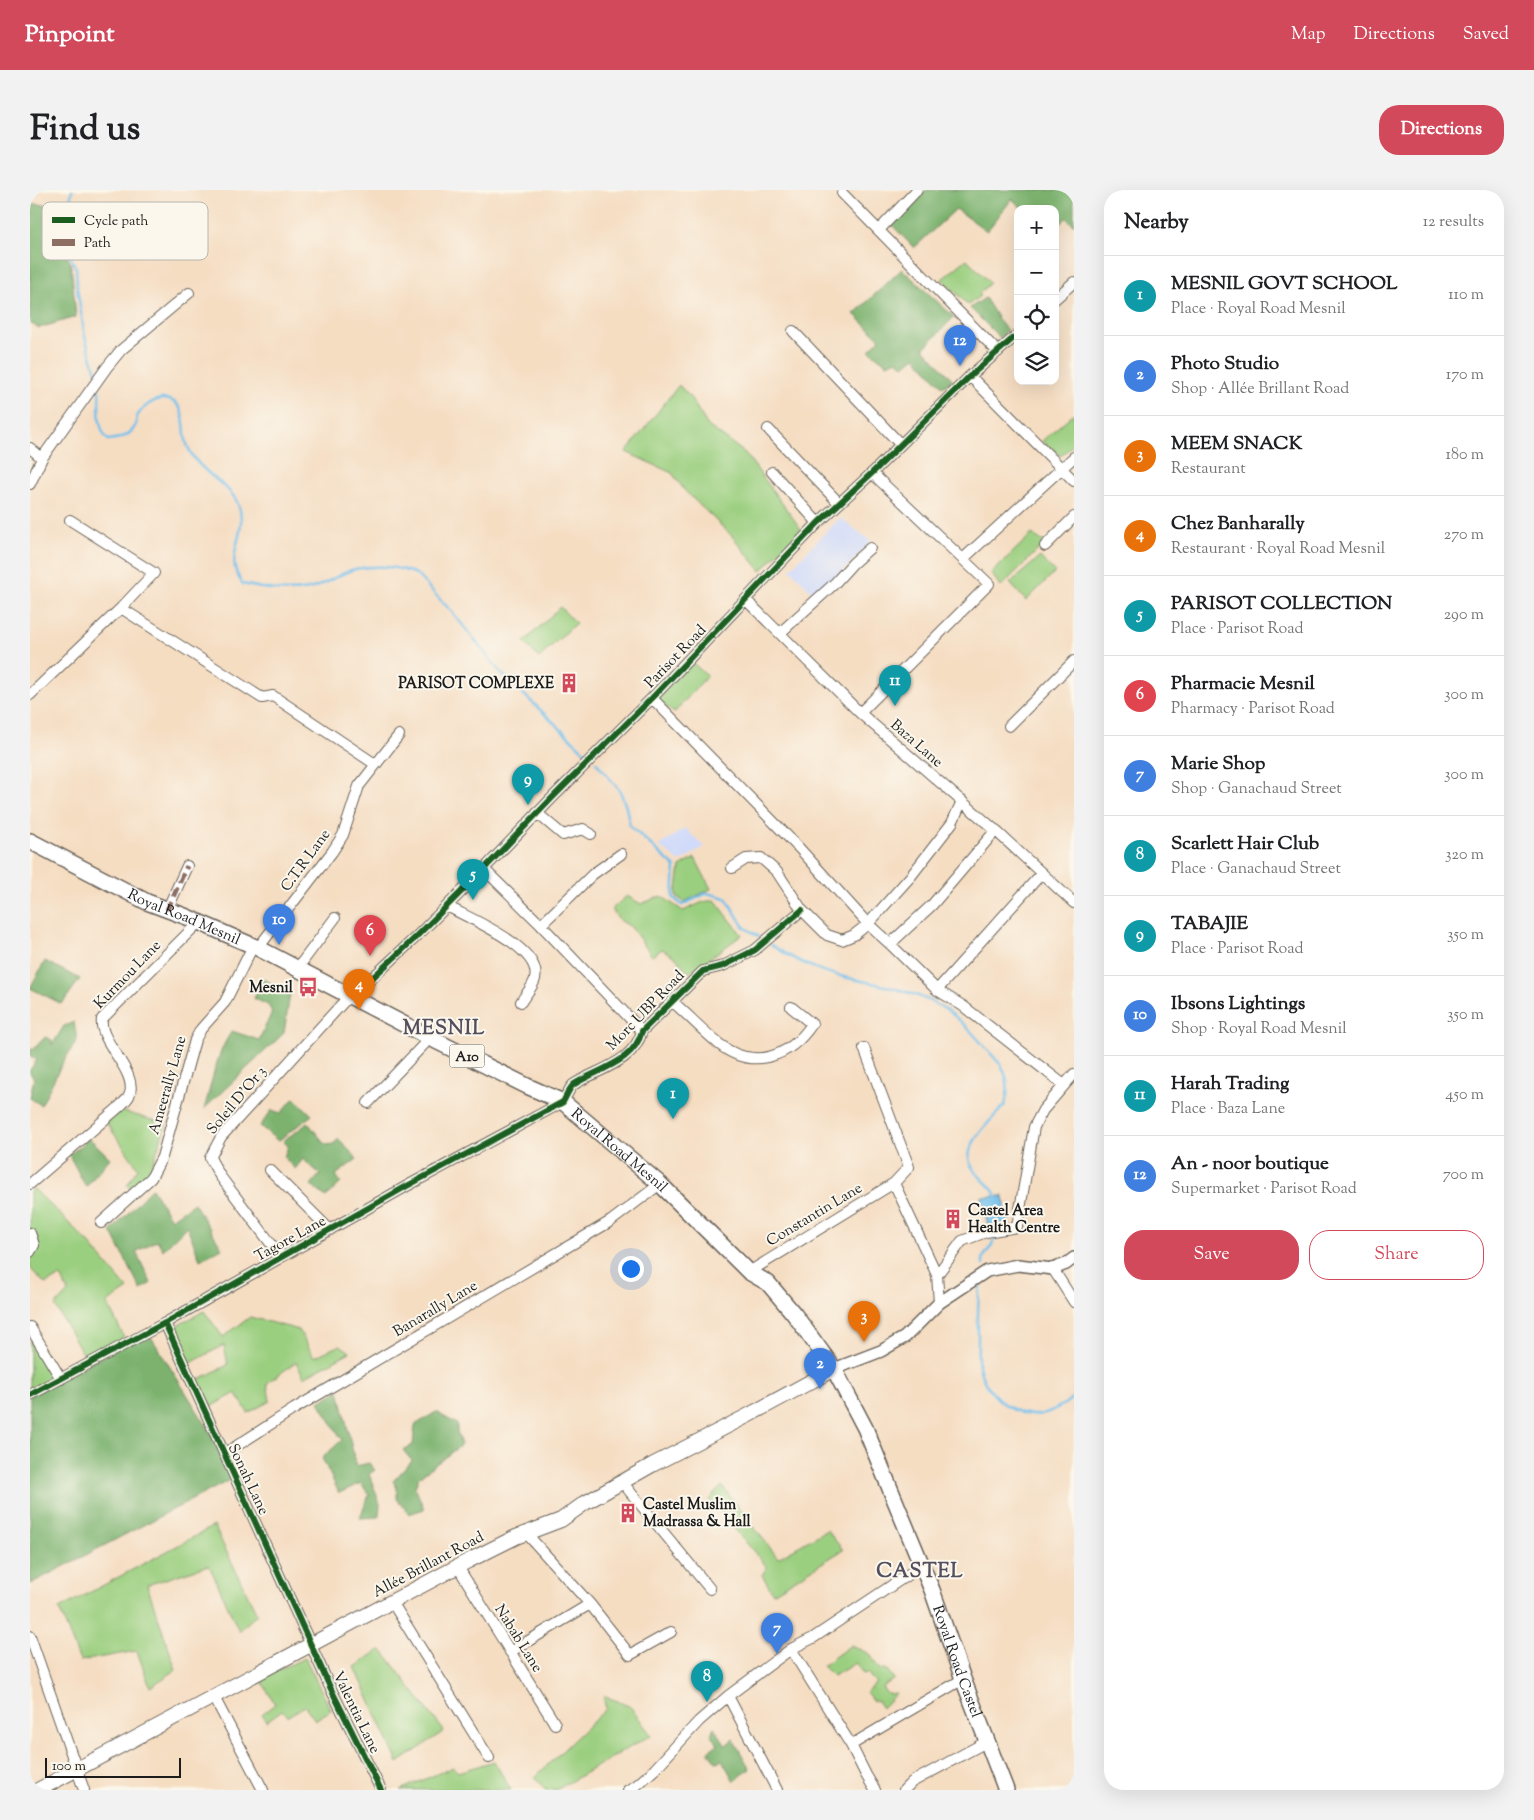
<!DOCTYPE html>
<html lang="en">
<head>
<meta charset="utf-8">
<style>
	:root { --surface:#fff; --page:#f2f2f2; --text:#202124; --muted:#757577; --line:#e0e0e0; --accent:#d1495b }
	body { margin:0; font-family:"Sorts Mill Goudy",serif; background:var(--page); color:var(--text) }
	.controls { position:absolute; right:15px; top:15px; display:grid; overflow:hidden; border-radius:10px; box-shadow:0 5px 20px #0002 }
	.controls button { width:45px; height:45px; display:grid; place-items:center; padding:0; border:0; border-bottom:1px solid var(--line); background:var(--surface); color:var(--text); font:25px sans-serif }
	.scale { position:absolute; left:15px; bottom:12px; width:136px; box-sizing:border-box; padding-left:5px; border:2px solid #1c1c1c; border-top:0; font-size:14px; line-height:18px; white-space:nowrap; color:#1c1c1c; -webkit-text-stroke:4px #fbf7ec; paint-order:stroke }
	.you { position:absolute; left:600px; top:1078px; width:18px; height:18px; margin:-12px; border:4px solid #fff; border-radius:50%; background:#1a73e8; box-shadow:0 0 0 8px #1a73e833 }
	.badge { display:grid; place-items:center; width:32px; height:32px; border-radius:50%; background:var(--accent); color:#fff; font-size:16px; font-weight:700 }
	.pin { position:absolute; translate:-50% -41px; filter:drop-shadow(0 1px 2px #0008) }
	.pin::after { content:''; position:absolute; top:26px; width:18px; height:15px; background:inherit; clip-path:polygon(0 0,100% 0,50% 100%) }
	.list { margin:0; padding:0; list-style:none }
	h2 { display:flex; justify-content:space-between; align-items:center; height:65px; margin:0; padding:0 20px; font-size:21px }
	h2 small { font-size:16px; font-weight:400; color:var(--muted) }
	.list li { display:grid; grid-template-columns:32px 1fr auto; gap:15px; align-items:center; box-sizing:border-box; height:80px; padding:0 20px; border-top:1px solid var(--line) }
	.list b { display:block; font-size:19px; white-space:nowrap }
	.list p { margin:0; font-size:16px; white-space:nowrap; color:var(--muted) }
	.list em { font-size:16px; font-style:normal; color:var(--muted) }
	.actions { display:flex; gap:10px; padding:15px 20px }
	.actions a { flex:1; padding:11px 0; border:1px solid var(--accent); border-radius:20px; text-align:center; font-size:18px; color:var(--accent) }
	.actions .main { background:var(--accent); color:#fff }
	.icon { flex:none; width:28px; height:28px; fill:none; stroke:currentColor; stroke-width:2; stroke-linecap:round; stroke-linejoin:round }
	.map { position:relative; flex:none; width:1044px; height:1600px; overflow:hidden; border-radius:20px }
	header { display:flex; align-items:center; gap:30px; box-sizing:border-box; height:70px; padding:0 25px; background:var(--accent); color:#fff }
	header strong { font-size:24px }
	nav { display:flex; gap:28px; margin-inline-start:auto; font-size:18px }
	.intro { display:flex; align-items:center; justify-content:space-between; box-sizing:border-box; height:120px; padding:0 30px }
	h1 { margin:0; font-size:35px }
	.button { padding:12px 22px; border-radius:20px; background:var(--accent); color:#fff; font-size:18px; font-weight:700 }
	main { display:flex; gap:30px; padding:0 30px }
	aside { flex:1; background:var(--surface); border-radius:20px; box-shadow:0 5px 20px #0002 }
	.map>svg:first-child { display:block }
	.built { fill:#d0daf9 }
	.green { fill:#9bcf80; stroke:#5c764e }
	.forest { fill:#7cb26e; stroke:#4c6745 }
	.water { fill:#72c0ec; stroke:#476e84 }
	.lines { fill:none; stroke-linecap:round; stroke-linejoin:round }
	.stream { stroke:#72c0ec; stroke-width:2.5 }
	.minor-casing { stroke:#686056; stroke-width:12 }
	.tertiary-casing { stroke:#686056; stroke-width:14 }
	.secondary-casing { stroke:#686056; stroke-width:16 }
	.primary-casing { stroke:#686056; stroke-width:18 }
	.minor { stroke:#fff; stroke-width:10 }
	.tertiary { stroke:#fff; stroke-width:11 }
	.secondary { stroke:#fff; stroke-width:14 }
	.primary { stroke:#fff; stroke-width:15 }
	.quiet { stroke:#8d6e63; stroke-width:5; stroke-dasharray:10 5; stroke-linecap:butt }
	.cycleway-casing { stroke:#fbf7ec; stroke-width:9 }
	.cycleway { stroke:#1b5e20; stroke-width:6 }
	.labels { text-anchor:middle; stroke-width:4; stroke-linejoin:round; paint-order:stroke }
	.shield { fill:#fbf7ec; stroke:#5f5e5a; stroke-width:1 }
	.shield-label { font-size:14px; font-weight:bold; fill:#1c1c1c }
	.street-label { font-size:15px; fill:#1c1c1c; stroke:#fbf7ec }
	.poi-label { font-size:15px; font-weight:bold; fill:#1c1c1c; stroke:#fbf7ec; text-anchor:end }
	.district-label { font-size:20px; font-weight:bold; letter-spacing:1px; fill:#544f5e; stroke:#fbf7ec }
	.key { fill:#fbf7ec; stroke:#b8b5ae; stroke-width:1 }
	.key-label { font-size:14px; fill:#1c1c1c }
</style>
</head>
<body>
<header>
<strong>Pinpoint</strong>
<nav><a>Map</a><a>Directions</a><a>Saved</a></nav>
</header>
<div class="intro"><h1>Find us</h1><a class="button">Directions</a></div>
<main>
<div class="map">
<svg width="1044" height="1600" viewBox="0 0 1044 1600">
	<rect width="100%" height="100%" fill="#fbf7ec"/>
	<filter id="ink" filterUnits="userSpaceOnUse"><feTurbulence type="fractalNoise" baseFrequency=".02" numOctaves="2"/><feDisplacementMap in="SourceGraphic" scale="10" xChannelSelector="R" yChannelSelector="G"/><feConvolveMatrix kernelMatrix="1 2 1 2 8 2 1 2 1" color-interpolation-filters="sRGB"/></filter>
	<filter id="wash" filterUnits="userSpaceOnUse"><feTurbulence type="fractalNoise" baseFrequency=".0096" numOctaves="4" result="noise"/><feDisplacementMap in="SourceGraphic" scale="20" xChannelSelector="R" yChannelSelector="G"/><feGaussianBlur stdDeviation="1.12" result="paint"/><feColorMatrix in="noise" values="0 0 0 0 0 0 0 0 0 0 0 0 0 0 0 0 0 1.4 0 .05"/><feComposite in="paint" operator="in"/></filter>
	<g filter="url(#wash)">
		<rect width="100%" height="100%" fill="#f5ddc2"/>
		<!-- built -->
		<path class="built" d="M810,328L841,351L788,408L760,379Z
			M655,638L674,657L650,672L629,656Z"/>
		<!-- green -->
		<path class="green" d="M937,69L960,93L949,103L950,106L938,115L912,89Z
			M649,195L660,207L678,236L715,263L771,339L731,381L702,346L655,301L642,283L596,262Z
			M1044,223V254L1031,266L1012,251Z
			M1002,344L1015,353L971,397L961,383Z
			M1010,367L1025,382L996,411L980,393Z
			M530,417L546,433L509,468L494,452Z
			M663,473L677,486L644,523L625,508Z
			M665,668L681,699L654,712L646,706L650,677Z
			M597,706L611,714L631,706L653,721L673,712L685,710L712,745L659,783L645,767L632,759L622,766L601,737L588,729L582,719Z
			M91,921L136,934L122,976L104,1001L97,995L108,978L76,932Z
			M3,998L57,1051L98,1099L77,1113L94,1147L59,1174L25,1116L38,1102L31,1086L15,1094L0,1078V1067L7,1062L8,1048L0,1038V1001Z
			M174,1121L193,1147L220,1127L269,1140L284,1167L310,1155L320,1162L274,1187L266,1172L237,1193L240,1211L218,1223L206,1203L180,1217L167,1190L198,1175L194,1155L159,1174L141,1139Z
			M0,1150L21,1189L0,1198Z
			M692,1296L748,1368L797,1340L813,1360L743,1403L732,1385L737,1377L679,1309Z
			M184,1336L227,1424L209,1441L179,1375L117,1395L146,1480L120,1497L107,1461L50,1471L29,1419Z
			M821,1455L839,1464L850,1480H857L864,1489L852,1497L857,1504L866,1503L852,1518L847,1511H843L836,1502L846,1493L837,1483L833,1484L826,1473L803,1486L792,1476Z
			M351,1459L414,1541L368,1573L325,1477Z
			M275,1468L301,1520L285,1530L275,1516L258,1526L252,1520L237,1531L232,1524L245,1514L230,1488Z
			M573,1506L599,1515L621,1545L526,1600H515L505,1587L576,1519Z
			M464,1571L481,1600H370L423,1577L428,1582Z"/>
		<!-- forest -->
		<path class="forest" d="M896,0H1044V35L1036,28L1025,38V19H993L982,9L957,41L926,19L884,58L862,35Z
			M0,14L31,15L28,49L41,74L46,127L9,138L0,133Z
			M872,79L924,127L894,158L923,190L913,197L885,167L874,176L867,170L857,174L839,160L850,149L824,124Z
			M955,108C963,119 967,130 977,140L970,148L940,118Z
			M15,771L50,789L32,814L0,798Z
			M232,788L260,804L254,843L174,919C182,894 186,863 202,841L229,850L242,822L238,815L224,809Z
			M44,832L47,850L31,876L11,915L0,908L4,888L0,883V880L7,870L0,866V858L3,860L15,847L22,850V855L34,836Z
			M264,908L282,925L248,951L230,936L242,920L251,923Z
			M278,933L296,955L303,954L309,949L327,969L306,985L311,993L296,1007L281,995L290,984L273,969L265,979L254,967L258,956L253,951Z
			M59,948L80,968L56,997L39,965Z
			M122,998L141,1029L164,1013L192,1058L170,1070L157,1036L133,1060L127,1050L106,1062L121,1093L111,1100L81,1041Z
			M118,1142L193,1262L202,1289L0,1394V1206Z
			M309,1200L326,1276L339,1273L345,1280L339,1284L350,1314L349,1327L330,1328L339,1305L331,1293L309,1303L292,1268L312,1250L289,1212Z
			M406,1222L427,1234V1241L431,1255L389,1287L385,1297L394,1319L379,1324L367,1309V1298L363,1291L382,1271L373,1260L383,1255L385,1235Z
			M684,1537L696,1555L703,1549L720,1579L704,1591L692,1570L686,1572L678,1561L688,1554L681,1544Z"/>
		<!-- water -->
		<path class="water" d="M973,1006L979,1033L958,1035L951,1007Z"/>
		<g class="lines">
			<!-- stream -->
			<path class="stream" d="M42,0L39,17V60L41,68L46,78L47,98L55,147L67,185
				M69,200C70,217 66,237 78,250C89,249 102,245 106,234C107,232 106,229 107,227C111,218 125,208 134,209C157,210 153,236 156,251C157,256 160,261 162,265C177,290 211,297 211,329C212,353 194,369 213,394C232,399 264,404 282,398C297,394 310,383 325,379C345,375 368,376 386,384L423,423L470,482L555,562
				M566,572L590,601L596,617L600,636L645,677L643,707L652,715L677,703L696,708L714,737L728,746
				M741,755C762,769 785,780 810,786C846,795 874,797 908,815C933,828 952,855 971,875C978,887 979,901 975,915C963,928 929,958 942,977C949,989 962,995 967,1007
				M953,1075V1068L967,1047
				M950,1095C947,1114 948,1133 948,1152C948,1160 947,1168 949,1176C953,1200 978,1223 1002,1225C1016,1226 1034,1215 1044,1207"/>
		</g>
	</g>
	<g filter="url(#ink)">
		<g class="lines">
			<defs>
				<path id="minor" d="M812,3L968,162
					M849,40L887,0
					M1025,109L1044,92
					M763,141L870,254
					M940,186L1044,291
					M738,239L809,313
					M0,258L12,268
					M742,282L788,333
					M0,294L12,268L77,177L91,160L159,103
					M1015,356L1044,327
					M934,368L1044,267
					M716,410L830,523L965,640L1044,713
					M91,418L232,508L243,506L345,574
					M750,443L804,394L823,373L840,358
					M0,505L91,418L124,383L40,330
					M622,508L769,658L838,734L860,754L907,800L933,816L1034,895
					M830,523L959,394L842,283
					M979,536L1044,471
					M507,623L533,645L553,639L561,644
					M591,664L563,684L511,735L612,841
					M702,678L716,669L731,668L747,682L772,720L797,745L812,750L824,745L838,734L881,686L922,633L932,611
					M454,679L511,735
					M417,716C438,728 513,758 505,789C503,797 495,805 491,812
					M137,720L157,676
					M860,754L902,715L966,640
					M228,758L302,662L313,645L329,596L369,545
					M267,779L305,728
					M907,800L1012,683
					M322,807L385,748L454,679L523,607L622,508L788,333L842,283L940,186L988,144
					M643,812C659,826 673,841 689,854C723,881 760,867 782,834L761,817
					M834,858L879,977L864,993L907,1085
					M338,913L400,848
					M240,980L300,1040
					M0,994L88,918C92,914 97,910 99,906C110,883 68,852 72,829L169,732
					M71,1033L121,988L132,967L165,850L171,839L195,812L223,756
					M0,1043L4,1055L0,1062
					M251,1067L190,986L180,968L191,947L319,806
					M1023,1079L1044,1112
					M719,1082L864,993
					M909,1113L907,1085L932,1051L956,1042L987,1037L1004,937L1013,920L1044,884
					M135,1133L299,1495L351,1600
					M0,1137L31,1189
					M0,1205L135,1133L377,996L533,912C536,907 539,899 543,895C567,879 604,873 612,841L673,781L693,776L725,760L772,720
					M194,1264L264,1219L581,1031L630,994
					M592,1292L680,1399
					M428,1377L525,1534
					M362,1412L459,1568
					M560,1414L600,1465L641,1442
					M0,1446L54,1600
					M761,1459L821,1555L836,1585L845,1600
					M480,1462L560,1414L496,1343
					M698,1506L747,1600
					M184,1507L233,1600
					M821,1555L933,1489
					M598,1600L607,1595L624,1580L669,1531L698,1506L761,1459L783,1448L891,1376
					M874,1600L882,1592L958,1551"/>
				<path id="tertiary" d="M804,1179L851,1161L875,1147L909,1113L957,1081L988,1075L1023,1079L1036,1074L1044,1068"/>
				<path id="secondary" d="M8,1600L438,1371L486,1347L531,1330L555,1313L622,1275L719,1225L804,1179"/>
				<g id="primary">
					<path id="s1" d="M0,651L117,712L157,727L228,758L400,848L497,896L533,912L630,994L719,1082L738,1093L764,1124L804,1179L835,1238L902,1400L933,1489L976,1600"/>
				</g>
			</defs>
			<!-- minor casing -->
			<use href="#minor" class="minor-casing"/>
			<!-- tertiary casing -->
			<use href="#tertiary" class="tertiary-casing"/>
			<!-- secondary casing -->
			<use href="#secondary" class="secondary-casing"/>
			<!-- primary casing -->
			<use href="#primary" class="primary-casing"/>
			<!-- minor -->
			<use href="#minor" class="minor"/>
			<!-- tertiary -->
			<use href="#tertiary" class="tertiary"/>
			<!-- secondary -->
			<use href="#secondary" class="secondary"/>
			<!-- primary -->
			<use href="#primary" class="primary"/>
			<!-- quiet -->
			<path class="quiet" d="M137,720L157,676"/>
			<defs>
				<path id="cycleway" d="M322,807L385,748L454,679L523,607L622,508L788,333L842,283L940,186L988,144
					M135,1133L299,1495L351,1600
					M0,1205L135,1133L377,996L533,912C536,907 539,899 543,895C567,879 604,873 612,841L673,781L693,776L725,760L772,720"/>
			</defs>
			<!-- cycleway casing -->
			<use href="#cycleway" class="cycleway-casing"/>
			<!-- cycleway -->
			<use href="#cycleway" class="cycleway"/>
		</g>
	</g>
	<!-- icons -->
	<defs>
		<symbol id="building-bare" viewBox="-9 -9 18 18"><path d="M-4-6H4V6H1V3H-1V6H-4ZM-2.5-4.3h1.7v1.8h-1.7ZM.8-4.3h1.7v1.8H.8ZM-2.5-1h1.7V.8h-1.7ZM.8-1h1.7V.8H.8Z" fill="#d1495b" stroke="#fbf7ec" stroke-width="2.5" paint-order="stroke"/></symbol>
		<symbol id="bus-bare" viewBox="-9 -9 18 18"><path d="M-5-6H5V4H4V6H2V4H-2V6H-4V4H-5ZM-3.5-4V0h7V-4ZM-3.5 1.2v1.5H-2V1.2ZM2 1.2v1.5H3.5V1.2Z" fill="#d1495b" stroke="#fbf7ec" stroke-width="2.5" paint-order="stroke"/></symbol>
	</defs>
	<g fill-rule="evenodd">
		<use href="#building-bare" x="525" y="479" width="28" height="28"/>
		<use href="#bus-bare" x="264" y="783" width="28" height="28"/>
		<use href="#building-bare" x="909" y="1015" width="28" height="28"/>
		<use href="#building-bare" x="584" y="1309" width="28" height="28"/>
	</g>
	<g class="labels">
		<!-- shield labels -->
		<rect class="shield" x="419.5" y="854.5" width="35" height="23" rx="4"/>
		<g class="shield-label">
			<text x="437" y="871">A10</text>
		</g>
		<!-- street labels -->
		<g class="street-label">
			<text transform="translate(645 466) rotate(-46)" y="5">Parisot Road</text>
			<text transform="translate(887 553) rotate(41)" y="5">Baza Lane</text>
			<text transform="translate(275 670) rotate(-54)" y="5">C.T.R Lane</text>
			<text dy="5" stroke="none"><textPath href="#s1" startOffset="172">Royal Road Mesnil</textPath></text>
			<text transform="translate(97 784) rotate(-46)" y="5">Kurmou Lane</text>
			<text transform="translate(615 820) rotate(-46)" y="5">Morc UBP Road</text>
			<text transform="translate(137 895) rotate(-74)" y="5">Ameerally Lane</text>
			<text transform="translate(206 910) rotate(-50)" y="5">Soleil D'Or 3</text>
			<text dy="5" stroke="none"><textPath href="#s1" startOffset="668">Royal Road Mesnil</textPath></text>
			<text transform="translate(784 1024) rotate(-31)" y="5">Constantin Lane</text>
			<text transform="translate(260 1048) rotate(-29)" y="5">Tagore Lane</text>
			<text transform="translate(405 1118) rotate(-31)" y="5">Banarally Lane</text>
			<text transform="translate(219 1289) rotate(65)" y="5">Sonah Lane</text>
			<text transform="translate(398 1374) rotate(-28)" y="5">Allée Brillant Road</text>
			<text transform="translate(489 1448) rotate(58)" y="5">Nabab Lane</text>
			<text dy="5" stroke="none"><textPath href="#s1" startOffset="1294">Royal Road Castel</textPath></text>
			<text transform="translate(327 1522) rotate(64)" y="5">Valentia Lane</text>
		</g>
		<!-- poi labels -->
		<g class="poi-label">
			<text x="524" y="498">PARISOT COMPLEXE</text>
			<text x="263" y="802">Mesnil</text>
			<text x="938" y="1025" text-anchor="start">Castel Area<tspan x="938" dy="17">Health Centre</tspan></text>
			<text x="613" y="1319" text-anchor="start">Castel Muslim<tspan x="613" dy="17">Madrassa &amp; Hall</tspan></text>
		</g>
		<!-- district labels -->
		<g class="district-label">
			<text x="414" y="844">MESNIL</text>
			<text x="890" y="1387">CASTEL</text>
		</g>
	</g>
	<!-- legend -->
	<rect x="12" y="12" width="166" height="58" rx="8" class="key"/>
	<rect x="22" y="27" width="23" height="6" fill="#1b5e20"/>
	<rect x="22" y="49" width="23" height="7" fill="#8d6e63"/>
	<g class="key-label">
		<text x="54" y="35">Cycle path</text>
		<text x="54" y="57">Path</text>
	</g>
</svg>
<div class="controls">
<button>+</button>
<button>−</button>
<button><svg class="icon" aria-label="locate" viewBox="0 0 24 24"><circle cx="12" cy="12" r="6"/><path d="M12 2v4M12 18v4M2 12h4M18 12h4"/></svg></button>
<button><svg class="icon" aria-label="layers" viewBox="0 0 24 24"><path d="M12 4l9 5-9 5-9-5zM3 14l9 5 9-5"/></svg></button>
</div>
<div class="scale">100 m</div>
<div class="you"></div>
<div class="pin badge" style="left:643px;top:929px;background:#0f9aa8">1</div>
<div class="pin badge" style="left:790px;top:1199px;background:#3f7fe0">2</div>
<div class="pin badge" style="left:834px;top:1152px;background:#e8710a">3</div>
<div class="pin badge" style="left:329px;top:820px;background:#e8710a">4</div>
<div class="pin badge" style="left:443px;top:710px;background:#0f9aa8">5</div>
<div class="pin badge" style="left:340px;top:766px;background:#e0444e">6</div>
<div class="pin badge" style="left:747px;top:1464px;background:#3f7fe0">7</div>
<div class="pin badge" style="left:677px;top:1512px;background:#0f9aa8">8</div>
<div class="pin badge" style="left:498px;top:615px;background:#0f9aa8">9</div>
<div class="pin badge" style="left:249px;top:755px;background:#3f7fe0">10</div>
<div class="pin badge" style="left:865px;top:516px;background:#0f9aa8">11</div>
<div class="pin badge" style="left:930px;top:176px;background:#3f7fe0">12</div>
</div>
<aside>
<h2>Nearby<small>12 results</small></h2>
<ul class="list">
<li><span class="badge" style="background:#0f9aa8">1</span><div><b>MESNIL GOVT SCHOOL</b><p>Place · Royal Road Mesnil</p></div><em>110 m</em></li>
<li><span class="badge" style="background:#3f7fe0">2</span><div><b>Photo Studio</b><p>Shop · Allée Brillant Road</p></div><em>170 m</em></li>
<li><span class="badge" style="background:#e8710a">3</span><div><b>MEEM SNACK</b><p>Restaurant</p></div><em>180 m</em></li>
<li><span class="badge" style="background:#e8710a">4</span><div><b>Chez Banharally</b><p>Restaurant · Royal Road Mesnil</p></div><em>270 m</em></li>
<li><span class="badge" style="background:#0f9aa8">5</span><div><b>PARISOT COLLECTION</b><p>Place · Parisot Road</p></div><em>290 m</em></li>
<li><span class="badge" style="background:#e0444e">6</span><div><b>Pharmacie Mesnil</b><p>Pharmacy · Parisot Road</p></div><em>300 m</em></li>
<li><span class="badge" style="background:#3f7fe0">7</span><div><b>Marie Shop</b><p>Shop · Ganachaud Street</p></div><em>300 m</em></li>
<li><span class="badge" style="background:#0f9aa8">8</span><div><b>Scarlett Hair Club</b><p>Place · Ganachaud Street</p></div><em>320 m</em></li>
<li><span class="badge" style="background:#0f9aa8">9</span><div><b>TABAJIE</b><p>Place · Parisot Road</p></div><em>350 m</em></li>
<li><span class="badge" style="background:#3f7fe0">10</span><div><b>Ibsons Lightings</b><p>Shop · Royal Road Mesnil</p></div><em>350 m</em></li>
<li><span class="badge" style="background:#0f9aa8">11</span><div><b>Harah Trading</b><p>Place · Baza Lane</p></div><em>450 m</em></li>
<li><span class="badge" style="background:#3f7fe0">12</span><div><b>An - noor boutique</b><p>Supermarket · Parisot Road</p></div><em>700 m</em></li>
</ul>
<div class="actions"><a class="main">Save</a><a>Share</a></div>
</aside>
</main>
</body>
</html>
